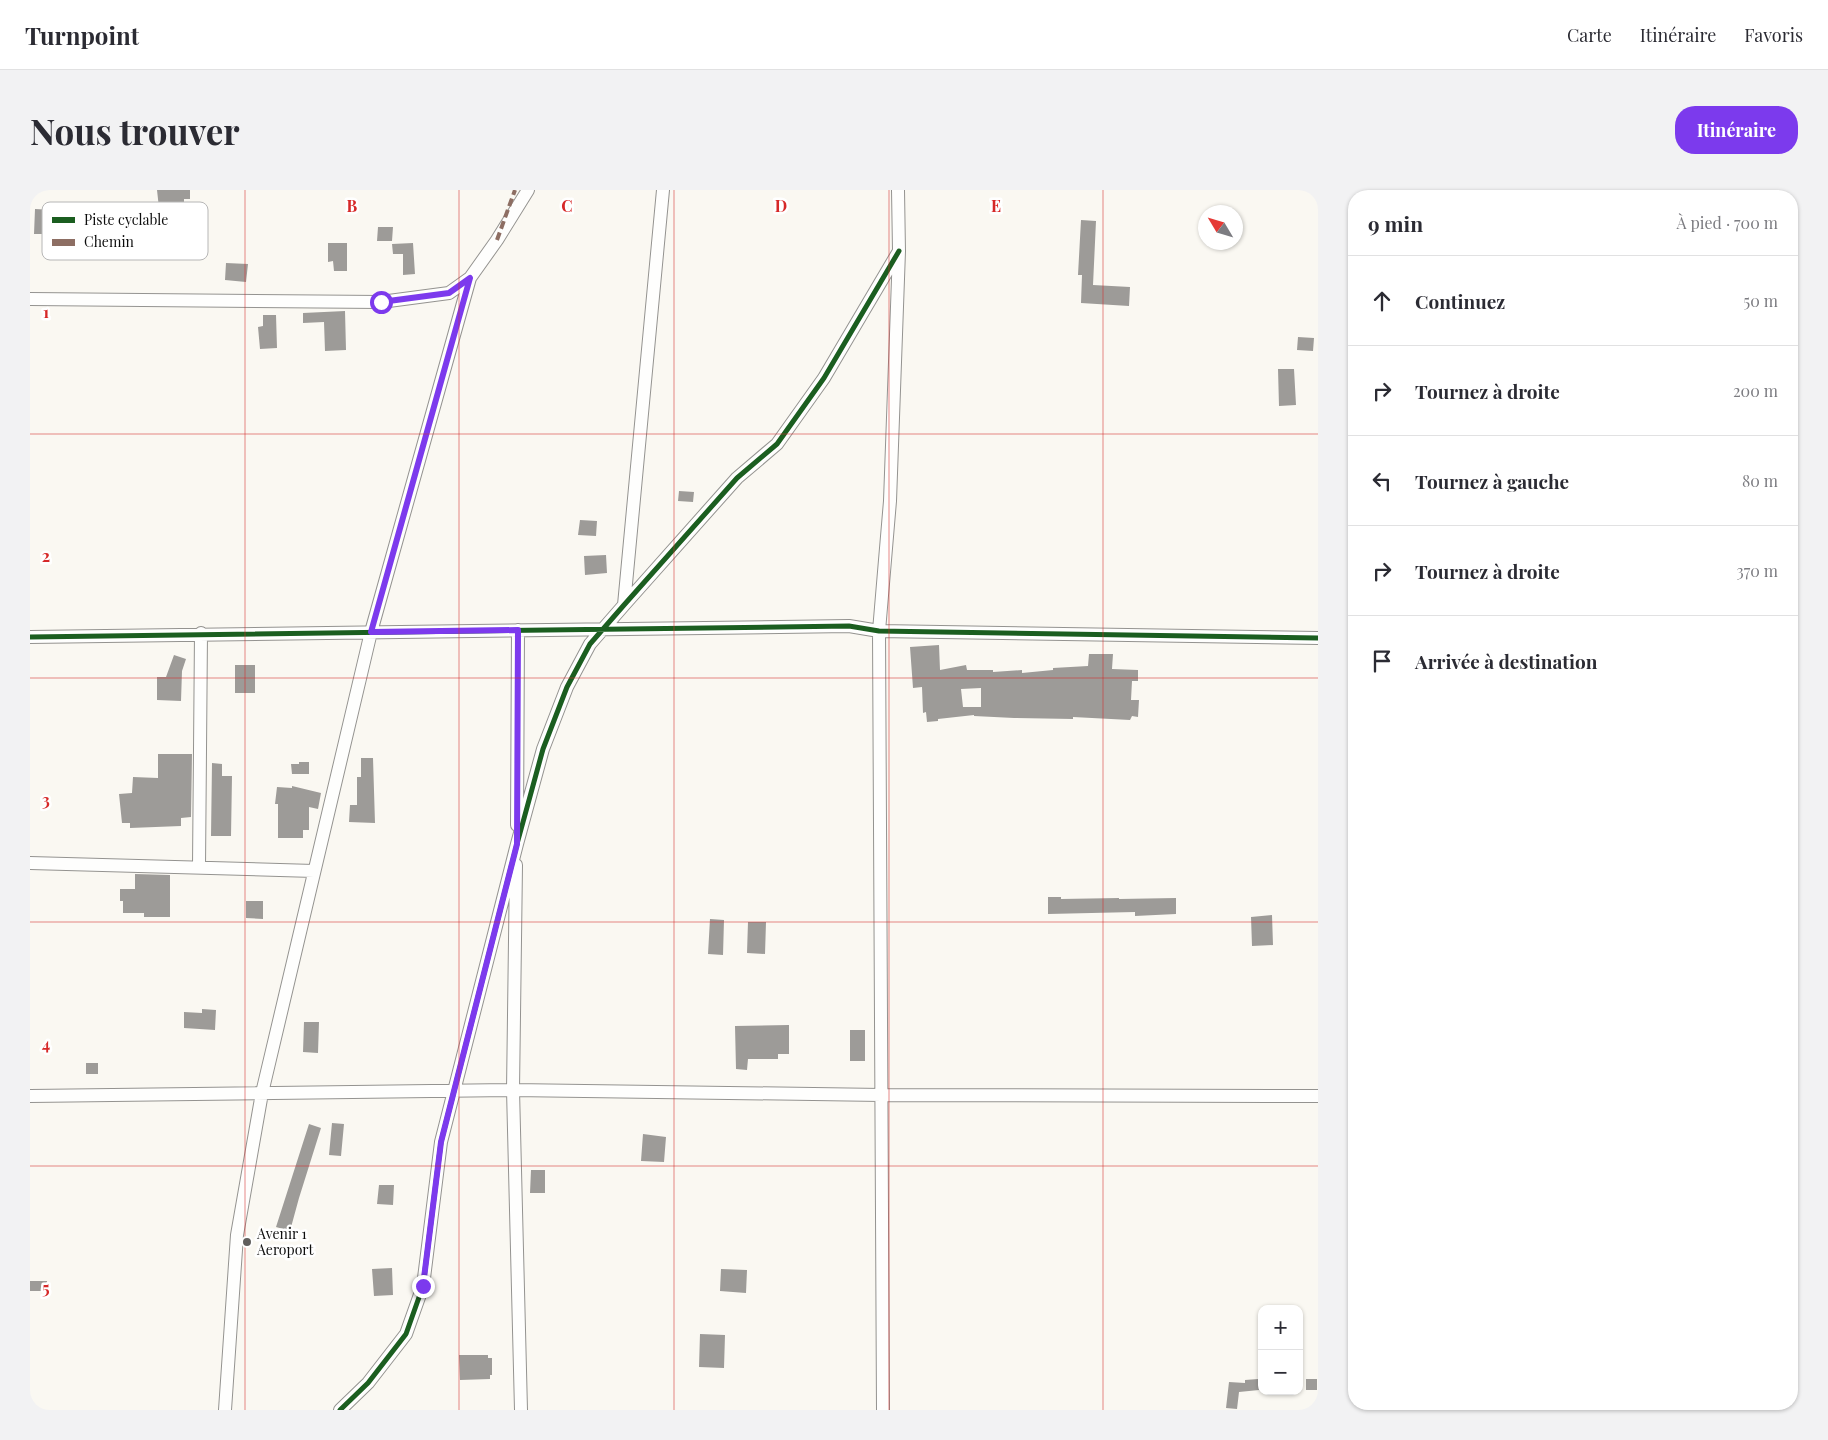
<!DOCTYPE html>
<html lang="fr">
<head>
<meta charset="utf-8">
<style>
	:root { --surface:#fff; --page:#f2f2f3; --text:#2b2b33; --muted:#7c7c81; --line:#e1e1e2; --accent:#7c3aed }
	body { margin:0; font-family:"Playfair Display",serif; background:var(--page); color:var(--text) }
	.controls { position:absolute; right:15px; bottom:15px; display:grid; overflow:hidden; border-radius:10px; box-shadow:0 1px 4px #0004 }
	.controls button { width:45px; height:45px; display:grid; place-items:center; padding:0; border:0; border-bottom:1px solid var(--line); background:var(--surface); color:var(--text); font:25px sans-serif }
	.compass { position:absolute; left:1168px; top:15px; width:45px; height:45px; border-radius:50%; background:var(--surface); box-shadow:0 1px 4px #0004; rotate:308deg }
	.stop { position:absolute; width:15px; height:15px; margin:-11px; border:4px solid #7c3aed; border-radius:50%; background:#fff }
	.stop.end { background:#7c3aed; border-color:#fff; box-shadow:0 1px 5px #0008 }
	.list { margin:0; padding:0; list-style:none }
	h2 { display:flex; justify-content:space-between; align-items:center; height:65px; margin:0; padding:0 20px; font-size:21px }
	h2 small { font-size:16px; font-weight:400; color:var(--muted) }
	.list li { display:grid; grid-template-columns:32px 1fr auto; gap:15px; align-items:center; box-sizing:border-box; height:90px; padding:0 20px; border-top:1px solid var(--line) }
	.list b { display:block; font-size:19px; white-space:nowrap }
	.list em { font-size:16px; font-style:normal; color:var(--muted) }
	.icon { flex:none; width:28px; height:28px; fill:none; stroke:currentColor; stroke-width:2; stroke-linecap:round; stroke-linejoin:round }
	.map { position:relative; flex:none; width:1288px; height:1220px; overflow:hidden; border-radius:20px }
	header { display:flex; align-items:center; gap:30px; box-sizing:border-box; height:70px; padding:0 25px; background:var(--surface); border-bottom:1px solid var(--line) }
	header strong { font-size:24px }
	nav { display:flex; gap:28px; margin-inline-start:auto; font-size:18px }
	.intro { display:flex; align-items:center; justify-content:space-between; box-sizing:border-box; height:120px; padding:0 30px }
	h1 { margin:0; font-size:35px }
	.button { padding:12px 22px; border-radius:20px; background:var(--accent); color:#fff; font-size:18px; font-weight:700 }
	main { display:flex; gap:30px; padding:0 30px }
	aside { flex:1; background:var(--surface); border-radius:20px; box-shadow:0 1px 4px #0004 }
	.map>svg:first-child { display:block }
	.building { fill:#9d9b98; fill-rule:evenodd }
	.lines { fill:none; stroke-linecap:round; stroke-linejoin:round }
	.minor-casing { stroke:#949390; stroke-width:14 }
	.minor { stroke:#fefefd; stroke-width:12 }
	.quiet { stroke:#8d6e63; stroke-width:4; stroke-dasharray:8 4; stroke-linecap:butt }
	.cycleway-casing { stroke:#fff; stroke-width:8 }
	.cycleway { stroke:#1b5e20; stroke-width:5 }
	.route { stroke:#7c3aed; stroke-width:6 }
	.grid { fill:none; stroke:#d62828; stroke-width:1; stroke-opacity:0.55 }
	.poi-dot { fill:#605f5d; stroke:#fff; stroke-width:2 }
	.labels { text-anchor:middle; stroke-width:5; stroke-linejoin:round; paint-order:stroke }
	.poi-label { font-size:14px; fill:#0d0d0d; stroke:#fff; text-anchor:start }
	.key { fill:#fff; stroke:#b6b6b6; stroke-width:1 }
	.key-label { font-size:14px; fill:#0d0d0d }
	.grid-label { font-size:16px; text-anchor:middle; font-weight:bold; fill:#d62828; stroke:#fff; stroke-width:5; stroke-linejoin:round; paint-order:stroke }
</style>
</head>
<body>
<header>
<strong>Turnpoint</strong>
<nav><a>Carte</a><a>Itinéraire</a><a>Favoris</a></nav>
</header>
<div class="intro"><h1>Nous trouver</h1><a class="button">Itinéraire</a></div>
<main>
<div class="map">
<svg width="1288" height="1220" viewBox="0 0 1288 1220">
	<rect width="100%" height="100%" fill="#faf8f2"/>
	<!-- building -->
	<path class="building" d="M127,0H160V9H154V19L129,18Z
		M5,19L24,20V44H4Z
		M1051,30L1066,31L1063,95L1100,97L1099,116L1051,113L1052,85H1048Z
		M348,37H363L362,51H347Z
		M298,53H317V81H304L303,71L298,72Z
		M383,53L385,84L373,85V64H363L362,54Z
		M196,73L218,74L216,92L195,90Z
		M315,121L316,160L295,161L294,132L273,133V123Z
		M233,125H246L247,158L230,159L228,137L233,136Z
		M1268,147L1284,148L1283,161L1267,160Z
		M1248,179H1264L1266,215L1249,216Z
		M649,301L664,302L663,312L648,311Z
		M550,330L567,331L566,346L548,345Z
		M576,365L577,383L555,385L554,366Z
		M909,455L910,480L936,475L937,480H963V482L992,480V483L1023,480V478L1058,476L1059,464H1083L1082,479L1108,480V491H1102L1101,510H1109L1108,527L1102,526L1100,530L1043,527V529L984,528L944,526V525L908,529V531L897,532L896,522L893,523L892,497L883,498L880,457ZM951,498V517H933L931,499Z
		M144,465L156,469L152,481L151,511L127,510V487H136Z
		M205,475H225V503H205Z
		M128,564H162L161,627L151,628V636L100,638V633H92L89,604L102,603L103,587L128,588Z
		M331,568H343L345,633L319,632L320,615H327V587H331Z
		M269,572H279V584H262L261,574H269Z
		M182,573L192,574V586H202L201,646H181Z
		M262,596L291,603L288,619L279,617V640H273V648H248V614H245L247,597L262,598Z
		M105,684L140,685V727H114V723H93V711H90V699H105Z
		M1018,707H1031V709L1089,708V709L1146,708V724L1105,726V722L1018,724Z
		M216,711H233V729L216,728Z
		M1242,725L1243,755L1222,756L1221,727Z
		M680,729L694,730L693,765L678,764Z
		M718,732H736L735,764L717,763Z
		M172,819L186,820L185,840L154,838V822L172,823Z
		M274,832H289L288,863L273,862Z
		M759,835V864H748V869H718L717,880L706,879L705,836Z
		M820,840H835V871H820Z
		M56,873H68V884H56Z
		M302,933L314,934L311,966L299,965Z
		M279,934L291,938L269,1008L260,1041L246,1037Z
		M613,944L636,947L634,972L611,971Z
		M501,980H515V1003H500Z
		M349,995H364L363,1015L347,1014Z
		M362,1078L363,1105L344,1106L342,1079Z
		M691,1079L717,1080L716,1103L690,1101Z
		M0,1091H17V1101H0Z
		M670,1144L695,1145L694,1178L669,1177Z
		M429,1165H458V1168H462V1185H460V1189L430,1190Z
		M1228,1189L1229,1200L1209,1202L1207,1219L1196,1218L1199,1192L1215,1193V1190Z
		M1276,1189H1287V1200H1276Z"/>
	<g class="lines">
		<defs>
			<path id="minor" d="M0,109L351,112L419,103L440,88L467,50L498,0
				M594,415L633,0
				M0,447L819,436L849,441L1288,448
				M487,635L488,440
				M0,673L284,681
				M486,675L483,900L491,1220
				M169,677L171,443
				M0,906L483,900L852,905L1288,906
				M195,1220L207,1045L232,903L341,442L440,88
				M310,1220L338,1193L376,1144L393,1096L411,952L487,654L513,559L537,497L560,454L594,415L707,288L747,254L794,188L869,61
				M853,1220L849,441L860,311L869,61L868,0"/>
		</defs>
		<!-- minor casing -->
		<use href="#minor" class="minor-casing"/>
		<!-- minor -->
		<use href="#minor" class="minor"/>
		<!-- quiet -->
		<path class="quiet" d="M467,50L485,0"/>
		<defs>
			<path id="cycleway" d="M0,447L819,436L849,441L1288,448
				M310,1220L338,1193L376,1144L393,1096L411,952L487,654L513,559L537,497L560,454L594,415L707,288L747,254L794,188L869,61"/>
		</defs>
		<!-- cycleway casing -->
		<use href="#cycleway" class="cycleway-casing"/>
		<!-- cycleway -->
		<use href="#cycleway" class="cycleway"/>
	</g>
	<g class="lines">
		<!-- route -->
		<path class="route" d="M351,112L419,103L440,88L341,442L488,440L487,654L411,952L393,1096"/>
	</g>
	<!-- grid -->
	<path class="grid" d="M215,0V1220M429,0V1220M644,0V1220M859,0V1220M1073,0V1220M0,244H1288M0,488H1288M0,732H1288M0,976H1288"/>
	<!-- markers -->
	<circle class="poi-dot" cx="217" cy="1052" r="5"/>
	<g class="labels">
		<!-- poi labels -->
		<g class="poi-label">
			<text x="227" y="1049">Avenir 1<tspan x="227" dy="16">Aeroport</tspan></text>
		</g>
	</g>
	<!-- legend -->
	<rect x="12" y="12" width="166" height="58" rx="8" class="key"/>
	<rect x="22" y="27" width="23" height="6" fill="#1b5e20"/>
	<rect x="22" y="49" width="23" height="7" fill="#8d6e63"/>
	<g class="key-label">
		<text x="54" y="35">Piste cyclable</text>
		<text x="54" y="57">Chemin</text>
	</g>
	<g class="grid-label">
		<text x="322" y="22">B</text>
		<text x="537" y="22">C</text>
		<text x="751" y="22">D</text>
		<text x="966" y="22">E</text>
		<text x="16" y="128">1</text>
		<text x="16" y="372">2</text>
		<text x="16" y="616">3</text>
		<text x="16" y="860">4</text>
		<text x="16" y="1104">5</text>
	</g>
</svg>
<div class="controls">
<button>+</button>
<button>−</button>
</div>
<svg class="compass" viewBox="-18 -18 36 36"><path d="M0-13l5 13h-10z" fill="#e53935"/><path d="M0 13l5-13h-10z" fill="#7c7c81"/></svg>
<div class="stop" style="left:351px;top:112px"></div>
<div class="stop end" style="left:393px;top:1096px"></div>
</div>
<aside>
<h2>9 min<small>À pied · 700 m</small></h2>
<ul class="list">
<li><svg class="icon" aria-label="ahead" viewBox="0 0 24 24"><path d="M12 20V5M6 11l6-6 6 6"/></svg><div><b>Continuez</b></div><em>50 m</em></li>
<li><svg class="icon" aria-label="right" viewBox="0 0 24 24"><path d="M7 20v-9h11M14 6l5 5-5 5"/></svg><div><b>Tournez à droite</b></div><em>200 m</em></li>
<li><svg class="icon" aria-label="left" viewBox="0 0 24 24"><path d="M17 20v-9H6M10 6l-5 5 5 5"/></svg><div><b>Tournez à gauche</b></div><em>80 m</em></li>
<li><svg class="icon" aria-label="right" viewBox="0 0 24 24"><path d="M7 20v-9h11M14 6l5 5-5 5"/></svg><div><b>Tournez à droite</b></div><em>370 m</em></li>
<li><svg class="icon" aria-label="arrive" viewBox="0 0 24 24"><path d="M6 21V4h12l-3 4 3 4H6"/></svg><div><b>Arrivée à destination</b></div></li>
</ul>
</aside>
</main>
</body>
</html>
